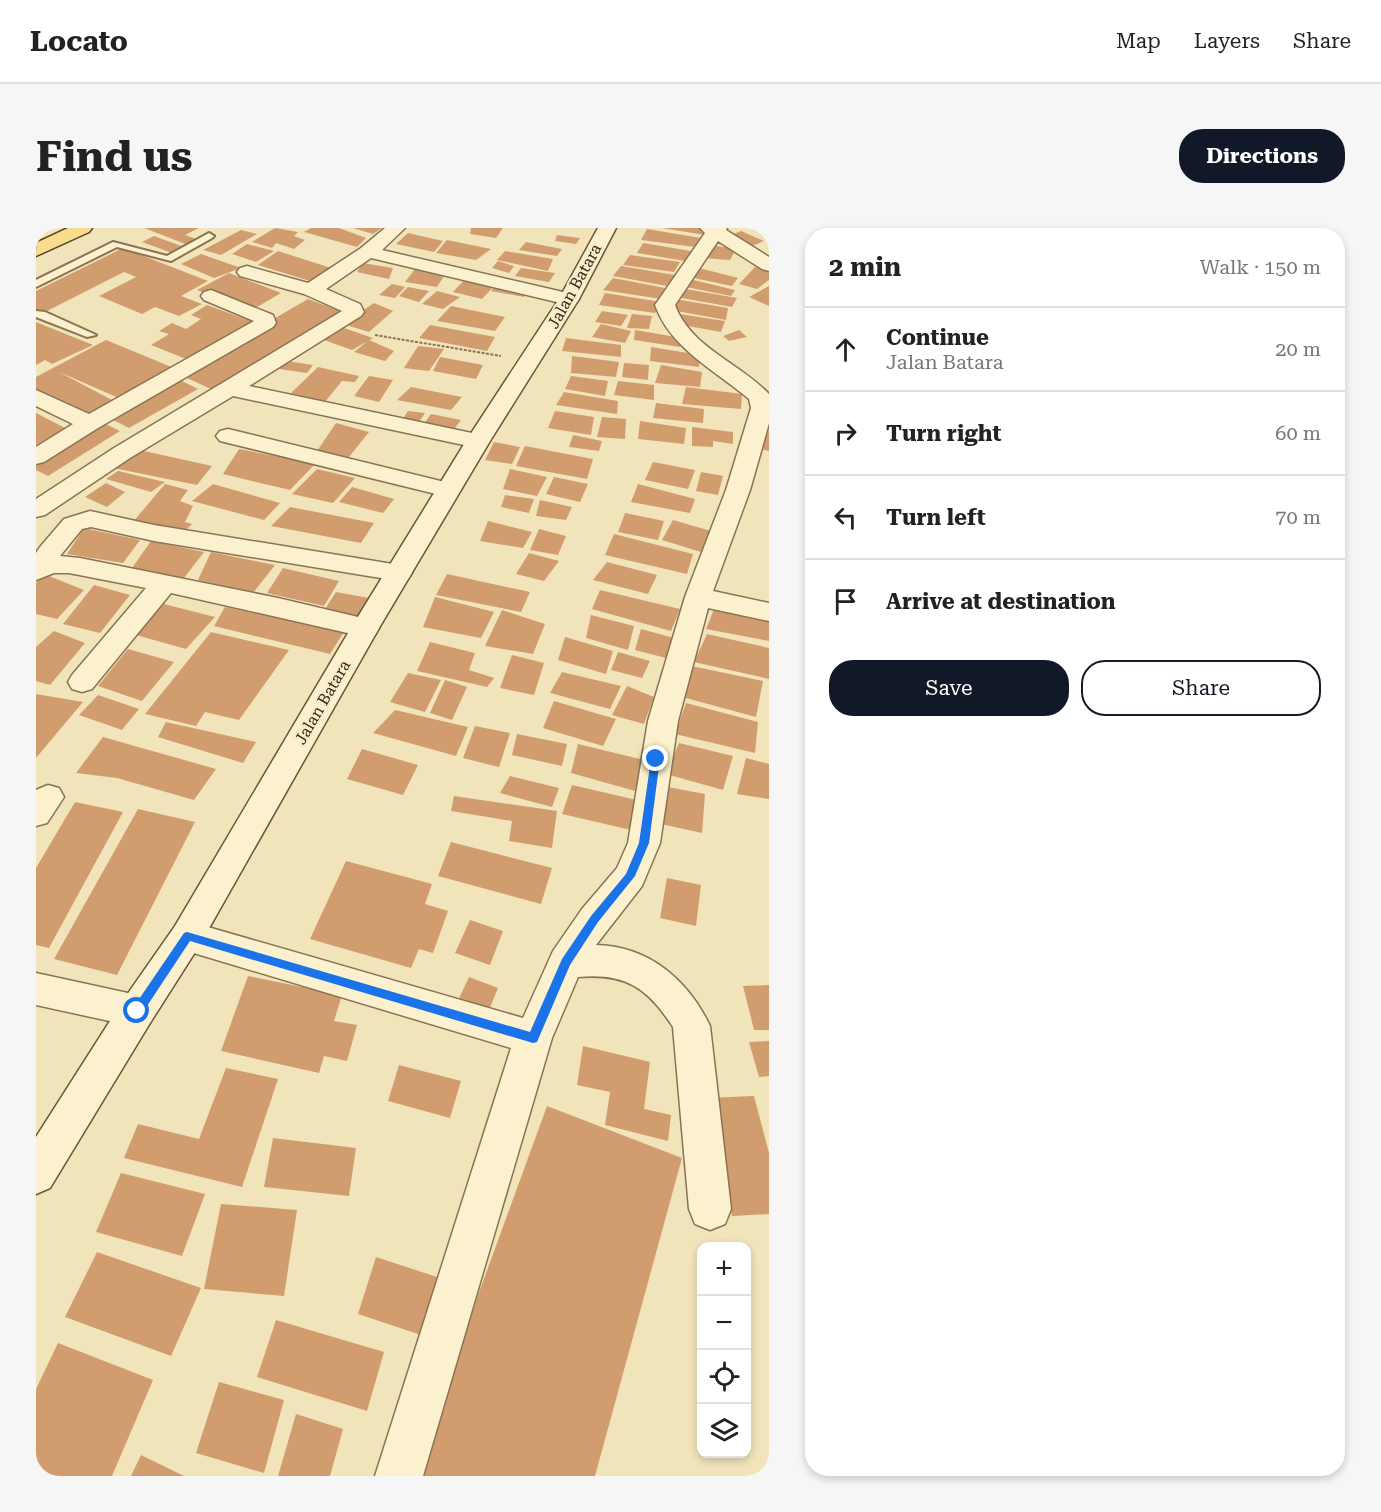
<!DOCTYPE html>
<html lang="en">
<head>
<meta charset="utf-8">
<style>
	:root { --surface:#fff; --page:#f6f6f6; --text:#222; --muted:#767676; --line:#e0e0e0; --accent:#111827 }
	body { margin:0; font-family:"Roboto Serif",serif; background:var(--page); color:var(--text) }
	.controls { position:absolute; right:18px; bottom:18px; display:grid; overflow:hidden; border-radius:12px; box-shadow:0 3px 9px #0003 }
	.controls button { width:54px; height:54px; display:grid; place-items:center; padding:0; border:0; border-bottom:2px solid var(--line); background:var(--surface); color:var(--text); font:30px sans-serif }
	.stop { position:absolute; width:18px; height:18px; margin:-14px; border:4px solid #1a73e8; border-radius:50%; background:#fff }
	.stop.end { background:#1a73e8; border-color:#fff; box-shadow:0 2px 6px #0008 }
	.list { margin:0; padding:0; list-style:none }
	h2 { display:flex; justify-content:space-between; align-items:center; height:78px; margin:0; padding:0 24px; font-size:26px }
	h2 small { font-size:20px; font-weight:400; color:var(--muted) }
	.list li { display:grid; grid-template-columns:39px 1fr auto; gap:18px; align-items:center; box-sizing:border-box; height:84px; padding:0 24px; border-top:2px solid var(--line) }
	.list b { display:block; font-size:22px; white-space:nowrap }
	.list p { margin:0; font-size:20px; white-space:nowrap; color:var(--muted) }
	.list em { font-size:20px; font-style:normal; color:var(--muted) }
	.actions { display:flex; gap:12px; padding:18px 24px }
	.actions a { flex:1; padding:14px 0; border:2px solid var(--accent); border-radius:24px; text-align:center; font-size:21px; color:var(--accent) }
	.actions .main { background:var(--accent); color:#fff }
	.icon { flex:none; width:33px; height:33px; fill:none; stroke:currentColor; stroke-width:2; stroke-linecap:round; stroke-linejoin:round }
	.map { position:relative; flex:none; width:733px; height:1248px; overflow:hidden; border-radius:24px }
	header { display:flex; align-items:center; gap:36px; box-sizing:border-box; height:84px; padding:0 30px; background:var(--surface); border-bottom:2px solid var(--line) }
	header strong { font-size:28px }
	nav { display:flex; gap:33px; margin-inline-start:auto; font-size:21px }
	.intro { display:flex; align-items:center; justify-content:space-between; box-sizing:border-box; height:144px; padding:0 36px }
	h1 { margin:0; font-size:42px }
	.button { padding:15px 27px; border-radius:24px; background:var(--accent); color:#fff; font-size:21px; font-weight:700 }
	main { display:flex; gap:36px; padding:0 36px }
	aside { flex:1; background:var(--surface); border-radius:24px; box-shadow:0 3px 9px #0003 }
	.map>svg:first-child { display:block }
	.building { fill:#d29d6e }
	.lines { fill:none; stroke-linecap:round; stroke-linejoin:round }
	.lane-casing { stroke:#897354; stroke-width:4 }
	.street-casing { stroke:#897354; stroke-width:3 }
	.secondary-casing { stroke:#6b5437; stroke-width:3 }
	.primary-casing { stroke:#564129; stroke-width:3 }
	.path { stroke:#897354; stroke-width:2; stroke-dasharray:3 1.5; stroke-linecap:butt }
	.lane { fill:#fbf1cf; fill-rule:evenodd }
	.street { fill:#fbf1cf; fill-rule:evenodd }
	.secondary { fill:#fbf1cf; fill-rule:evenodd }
	.primary { fill:#f8dd8f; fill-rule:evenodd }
	.route { fill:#1a73e8 }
	.labels { text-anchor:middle; stroke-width:4.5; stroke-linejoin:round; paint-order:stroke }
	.street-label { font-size:16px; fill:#372a1a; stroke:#f8edcb }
</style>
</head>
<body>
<header>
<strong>Locato</strong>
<nav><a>Map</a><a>Layers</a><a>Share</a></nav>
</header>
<div class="intro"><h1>Find us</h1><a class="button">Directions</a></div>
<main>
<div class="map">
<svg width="733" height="1248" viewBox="0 0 733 1248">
	<rect width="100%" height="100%" fill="#f1e4bb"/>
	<!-- building -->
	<path class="building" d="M108,0H163L149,7L166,13L152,17Z
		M239,0L262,4L258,8L269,12L258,21L240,15L236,20L216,14Z
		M275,0H303L330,10L321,19L268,4Z
		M317,0H346L337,6Z
		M435,0H467L460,10L434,6Z
		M626,0H667L670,1L669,7Z
		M611,1L665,10L659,19L605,12Z
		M205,2L221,6L185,27L167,22Z
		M705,3L728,13L716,18L695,7Z
		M372,5L407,13L398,24L360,16Z
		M521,7L544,10L540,16L519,13Z
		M118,8L148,19L136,25L106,14Z
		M411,12L455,21L440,32L400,25Z
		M490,14L526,21L521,28L483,22Z
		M607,15L655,23L649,33L601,25Z
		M211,16L238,23L220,34L196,26Z
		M675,17L700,21L694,32L667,30Z
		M87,20L172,53L145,68L166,76L143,88L119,79L106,86L63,68L100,49L88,44L5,86L0,83V63Z
		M242,23L295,40L277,54L222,37Z
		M469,23L517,31L512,43L461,32Z
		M165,26L205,40L178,50L145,36Z
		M594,27L644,34L638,44L587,37Z
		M462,33L478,38L473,45L456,40Z
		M327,35L357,40L353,51L321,44Z
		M585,38L639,47L631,58L577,48Z
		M659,39L702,50L696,58L653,49Z
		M719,39L733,43V52L721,61L703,56Z
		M485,40L519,45L513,54L479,48Z
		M379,41L410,45L401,59L369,54Z
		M193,45L245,65L214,83L161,62Z
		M431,49L460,56L446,71L417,64Z
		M577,50L629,60L625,71L567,62Z
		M653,51L699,62L695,68L650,59Z
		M356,56L369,59L359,70L343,67Z
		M460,56L490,64L488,69L455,63Z
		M733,58V78L713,69Z
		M372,59L393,63L383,74L363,68Z
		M644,60L701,70L696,79L640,69Z
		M401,63L424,69L407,81L386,76Z
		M569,65L625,74L619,85L563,77Z
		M272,71L304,83L175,161L142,146Z
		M639,71L692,80L690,92L635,82Z
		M338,75L357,83L333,104L307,96Z
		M171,77L217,94L155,133L115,117L133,106L123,103L136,95L150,101L165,91L155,87Z
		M415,78L469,89L459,103L401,93Z
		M566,83L592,87L585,98L559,94Z
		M596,86L616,88L613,101L591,100Z
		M643,86L689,93L685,104L641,96Z
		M0,94L57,117L16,136L9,132L0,137Z
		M565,96L595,103L589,115L556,109Z
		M394,97L459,109L451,123L383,110Z
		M308,100L337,110L316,122L288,112Z
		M599,102L646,110L644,119L598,112Z
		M703,102L711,109L693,113L687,108Z
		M530,110L585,117V129L526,123Z
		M70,112L138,140L85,171L23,144L76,172L44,190L0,168V149Z
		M333,112L358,123L349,133L318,124Z
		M382,118L408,121L393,143L368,140Z
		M615,119L664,127L663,139L614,133Z
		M536,128L583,134L580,149L535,145Z
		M404,129L447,137L440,151L397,143Z
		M251,133L277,137L271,145L243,141Z
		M588,135L613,137L612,152L586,149Z
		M625,137L666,144L664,159L619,155Z
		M282,139L323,148L319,154L306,153L289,174L255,165Z
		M333,148L357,152L343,174L318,168Z
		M535,148L572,153L569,168L529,161Z
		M138,149L162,161L93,200L69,188Z
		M582,153L618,157V172L578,167Z
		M375,159L426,169L415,182L361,172Z
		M650,159L706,166L705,181L646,176Z
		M528,164L582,173L581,186L520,177Z
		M620,175L668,181L667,195L617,190Z
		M372,183L389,185L381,197L365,194Z
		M519,183L558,189L555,207L512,200Z
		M0,185L29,200L0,217Z
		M395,186L425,192L416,204L387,197Z
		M566,189L590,191L589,211L561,209Z
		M61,192L84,203L12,248L0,242V229Z
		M604,193L650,200L648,216L602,211Z
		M300,195L333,204L313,229L281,223Z
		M656,199L697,204V216L677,213V219L656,218Z
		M733,202V223L725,221Z
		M537,207L566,213L563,223L533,219Z
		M458,214L484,219L476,236L449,232Z
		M489,218L557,231L551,251L480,238Z
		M99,221L176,238L161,257L77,240Z
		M203,221L279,236L254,262L187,246Z
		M617,234L659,242L652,261L609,252Z
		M281,241L319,250L297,275L256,266Z
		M474,241L511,249L501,268L467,261Z
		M82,243L129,254L115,264L70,251Z
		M665,244L687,248L682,267L660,263Z
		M518,249L552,256L544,274L510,266Z
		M70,255L89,264L71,279L49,269Z
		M129,256L152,262L144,273L157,278L149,294L156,296L147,305L96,295Z
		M177,256L244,275L228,292L156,273Z
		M602,256L659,271L654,285L595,274Z
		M316,259L358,271L347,285L303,274Z
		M469,267L498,271L493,285L465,279Z
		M504,272L536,279L530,292L500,288Z
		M254,279L338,295L325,315L235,298Z
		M589,285L628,293L622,312L582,304Z
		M637,292L675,303L665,324L626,312Z
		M452,293L496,304L487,320L444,313Z
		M48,300L104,312L87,335L31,326Z
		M503,301L530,308L522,327L494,322Z
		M578,306L657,326L651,346L569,327Z
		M115,313L168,324L148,350L96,340Z
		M175,324L239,337L217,365L162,352Z
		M493,325L523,333L508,353L480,346Z
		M571,334L621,347L612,366L557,352Z
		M247,340L303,353L288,378L231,365Z
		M8,346L48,362L21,391L0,386V355Z
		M411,346L494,364L485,384L400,367Z
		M58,357L94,367L64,405L27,396Z
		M564,362L644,381L635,403L556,381Z
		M300,364L333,370L322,388L289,381Z
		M399,369L458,384L445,410L387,399Z
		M128,376L179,389L150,421L100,407Z
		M189,379L308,404L294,426L178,398Z
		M678,381L733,393V413L670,401Z
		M466,382L509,396L497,426L449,418Z
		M555,387L598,398L592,422L550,410Z
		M605,401L638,410L630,430L599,422Z
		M18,403L49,415L14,457L0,453V419Z
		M175,404L253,422L203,492L169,484L160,498L109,486Z
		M671,406L733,420V451L658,434Z
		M529,409L577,423L570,446L522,432Z
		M394,414L439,425L433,442L458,450L451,459L381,443Z
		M92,421L138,434L106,473L62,458Z
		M582,424L614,433L606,450L575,442Z
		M476,427L508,435L498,467L464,460Z
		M651,437L727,453L720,489L646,469Z
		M526,444L585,458L574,481L514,465Z
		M372,445L405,452L389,484L354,474Z
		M409,452L431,459L416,492L394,485Z
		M591,458L618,469L608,496L576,487Z
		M0,466L47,474L0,530Z
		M62,467L103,481L86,502L43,487Z
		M518,473L580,491L567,518L507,500Z
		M650,475L722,494L719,525L639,506Z
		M359,482L432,499L420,528L337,505Z
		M130,494L220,514L207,535L122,509Z
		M439,498L474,505L463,539L427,530Z
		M481,506L531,516L526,538L476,527Z
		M67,509L180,541L158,572L81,550L40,545Z
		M643,515L697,528L687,562L630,546Z
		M542,516L608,532L599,563L535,545Z
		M326,521L382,537L367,567L311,551Z
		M710,530L733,536V571L701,566Z
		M474,548L523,560L516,579L464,565Z
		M536,557L605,573L595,602L526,586Z
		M632,559L669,566L666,605L625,596Z
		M418,568L521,583L516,620L473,613L476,593L415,583Z
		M39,574L87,584L13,720L0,717V640Z
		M102,581L159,594L81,747L18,731Z
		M415,614L516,640L505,676L402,648Z
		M310,633L396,656L389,676L412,683L397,725L383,721L375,740L274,711Z
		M631,650L665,657L660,698L624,690Z
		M434,692L467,703L454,737L419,725Z
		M212,748L306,767L298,793L321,797L311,833L288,828L283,845L185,823Z
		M433,749L462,760L449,792L418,781Z
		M733,757V802H718L707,758Z
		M733,813V848L723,849L713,814Z
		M547,818L614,834L608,881L635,887L632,913L569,897L574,864L541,857Z
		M363,837L425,853L414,890L352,873Z
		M190,840L242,851L206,959L88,930L102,896L163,911Z
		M718,868L733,925V986L696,988L670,870Z
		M511,878L646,930L559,1248H376Z
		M237,910L320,920L313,968L228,959Z
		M85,945L169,966L146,1028L60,1004Z
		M185,976L261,982L248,1068L168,1061Z
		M61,1024L165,1060L135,1128L29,1089Z
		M340,1029L401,1049L385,1107L322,1086Z
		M240,1092L348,1124L331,1183L221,1149Z
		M22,1115L117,1152L76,1248H16L0,1242V1161Z
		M183,1154L248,1172L228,1245L160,1225Z
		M260,1186L307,1201L294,1248H242Z
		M105,1227L148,1248H95Z"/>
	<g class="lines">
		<defs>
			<path id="lane" d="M173,5L178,8L176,10L135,33L81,19L0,59V52L77,14L131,28Z
				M0,83L9,84L60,107L51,109L0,89Z"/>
			<path id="street" d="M349,0H369L346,22L540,67L543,71L540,75L533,77L335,30L290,61L324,76L328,84L325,88L213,158L450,208L454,213L450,218L442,220L197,168L94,230L9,287L0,289V271L78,220L306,83L268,66L204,48L201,44L204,40L211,38L272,55L325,20Z
				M664,0H691L690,2L733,29V43L726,41L682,13L639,77C654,119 704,135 733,166V195L714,262L677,363L733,375V393L672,380L642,493L624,615L606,658L560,717C613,718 652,752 674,798L695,981L689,996L674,1002L659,996L653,981L637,799C611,759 589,745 542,749L516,810L387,1248H339L475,820L151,723L139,718L134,708L139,698L151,693L487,790L517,723L546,681L581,640L592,615L612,493L649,369L690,262L715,180L713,171C680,143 634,120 619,77L669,5Z
				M175,62L237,87L240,95L237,99L62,200L8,234L0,236V219L37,196L0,178V162L53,186L218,93L168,72L165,68L168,64Z
				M192,201L421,257L424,262L421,267L412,269L184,213L180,208L184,203Z
				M54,283L118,297L363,337L372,339L376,345L372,351L363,353L118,313L55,299L46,301L24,328L44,330L242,370L339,393L343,400L339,407L329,409L135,365L56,461L46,464L36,461L32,454L36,447L110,360L33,345H18L0,352V325L4,319L28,291Z
				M12,557L23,560L28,569L11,595L0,598V562Z
				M0,745L101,767L114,771L119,783L114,795L101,799L0,777Z"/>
			<path id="secondary" d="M562,0H580L543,71L454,213L343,400L163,718L114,795L14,960L0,966V909L88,771L139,698L315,400L430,213L523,71Z"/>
			<path id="primary" d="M32,0H56L53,4L0,28V15Z"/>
		</defs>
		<!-- lane casing -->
		<use href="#lane" class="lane-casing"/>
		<!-- street casing -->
		<use href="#street" class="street-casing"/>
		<!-- secondary casing -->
		<use href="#secondary" class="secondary-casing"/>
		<!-- primary casing -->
		<use href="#primary" class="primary-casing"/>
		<!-- path -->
		<path class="path" d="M339,107L465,128"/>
		<!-- lane -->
		<use href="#lane" class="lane"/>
		<!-- street -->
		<use href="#street" class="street"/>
		<!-- secondary -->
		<use href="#secondary" class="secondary"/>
		<!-- primary -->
		<use href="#primary" class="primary"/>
	</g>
	<!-- route -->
	<path class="route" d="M620,527L624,531L613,615L599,648L562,694L534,737L501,814L497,815L154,713L105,787H97V780L148,705L151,704L494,804L526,731L555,688L590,646L603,615L615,531Z"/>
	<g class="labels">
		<!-- street labels -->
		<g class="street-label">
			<text transform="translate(538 58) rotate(-61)" y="6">Jalan Batara</text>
			<text transform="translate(286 474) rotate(-60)" y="6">Jalan Batara</text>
		</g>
	</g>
</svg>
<div class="controls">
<button>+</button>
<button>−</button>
<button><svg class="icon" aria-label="locate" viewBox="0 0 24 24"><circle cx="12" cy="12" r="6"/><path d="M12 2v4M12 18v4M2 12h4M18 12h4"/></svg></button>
<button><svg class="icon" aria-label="layers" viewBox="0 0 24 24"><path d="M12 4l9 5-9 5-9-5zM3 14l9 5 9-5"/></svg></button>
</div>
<div class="stop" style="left:101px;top:783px"></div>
<div class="stop end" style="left:620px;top:531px"></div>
</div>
<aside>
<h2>2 min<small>Walk · 150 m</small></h2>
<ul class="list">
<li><svg class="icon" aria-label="ahead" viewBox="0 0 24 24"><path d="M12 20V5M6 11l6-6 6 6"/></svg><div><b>Continue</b><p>Jalan Batara</p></div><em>20 m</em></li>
<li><svg class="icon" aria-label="right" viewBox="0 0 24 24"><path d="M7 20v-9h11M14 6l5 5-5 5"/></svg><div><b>Turn right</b></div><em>60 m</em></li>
<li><svg class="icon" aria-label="left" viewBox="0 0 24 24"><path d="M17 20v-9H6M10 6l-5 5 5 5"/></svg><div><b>Turn left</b></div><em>70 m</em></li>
<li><svg class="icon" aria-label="arrive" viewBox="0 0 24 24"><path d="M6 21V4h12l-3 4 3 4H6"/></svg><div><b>Arrive at destination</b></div></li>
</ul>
<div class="actions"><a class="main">Save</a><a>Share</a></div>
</aside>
</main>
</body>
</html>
